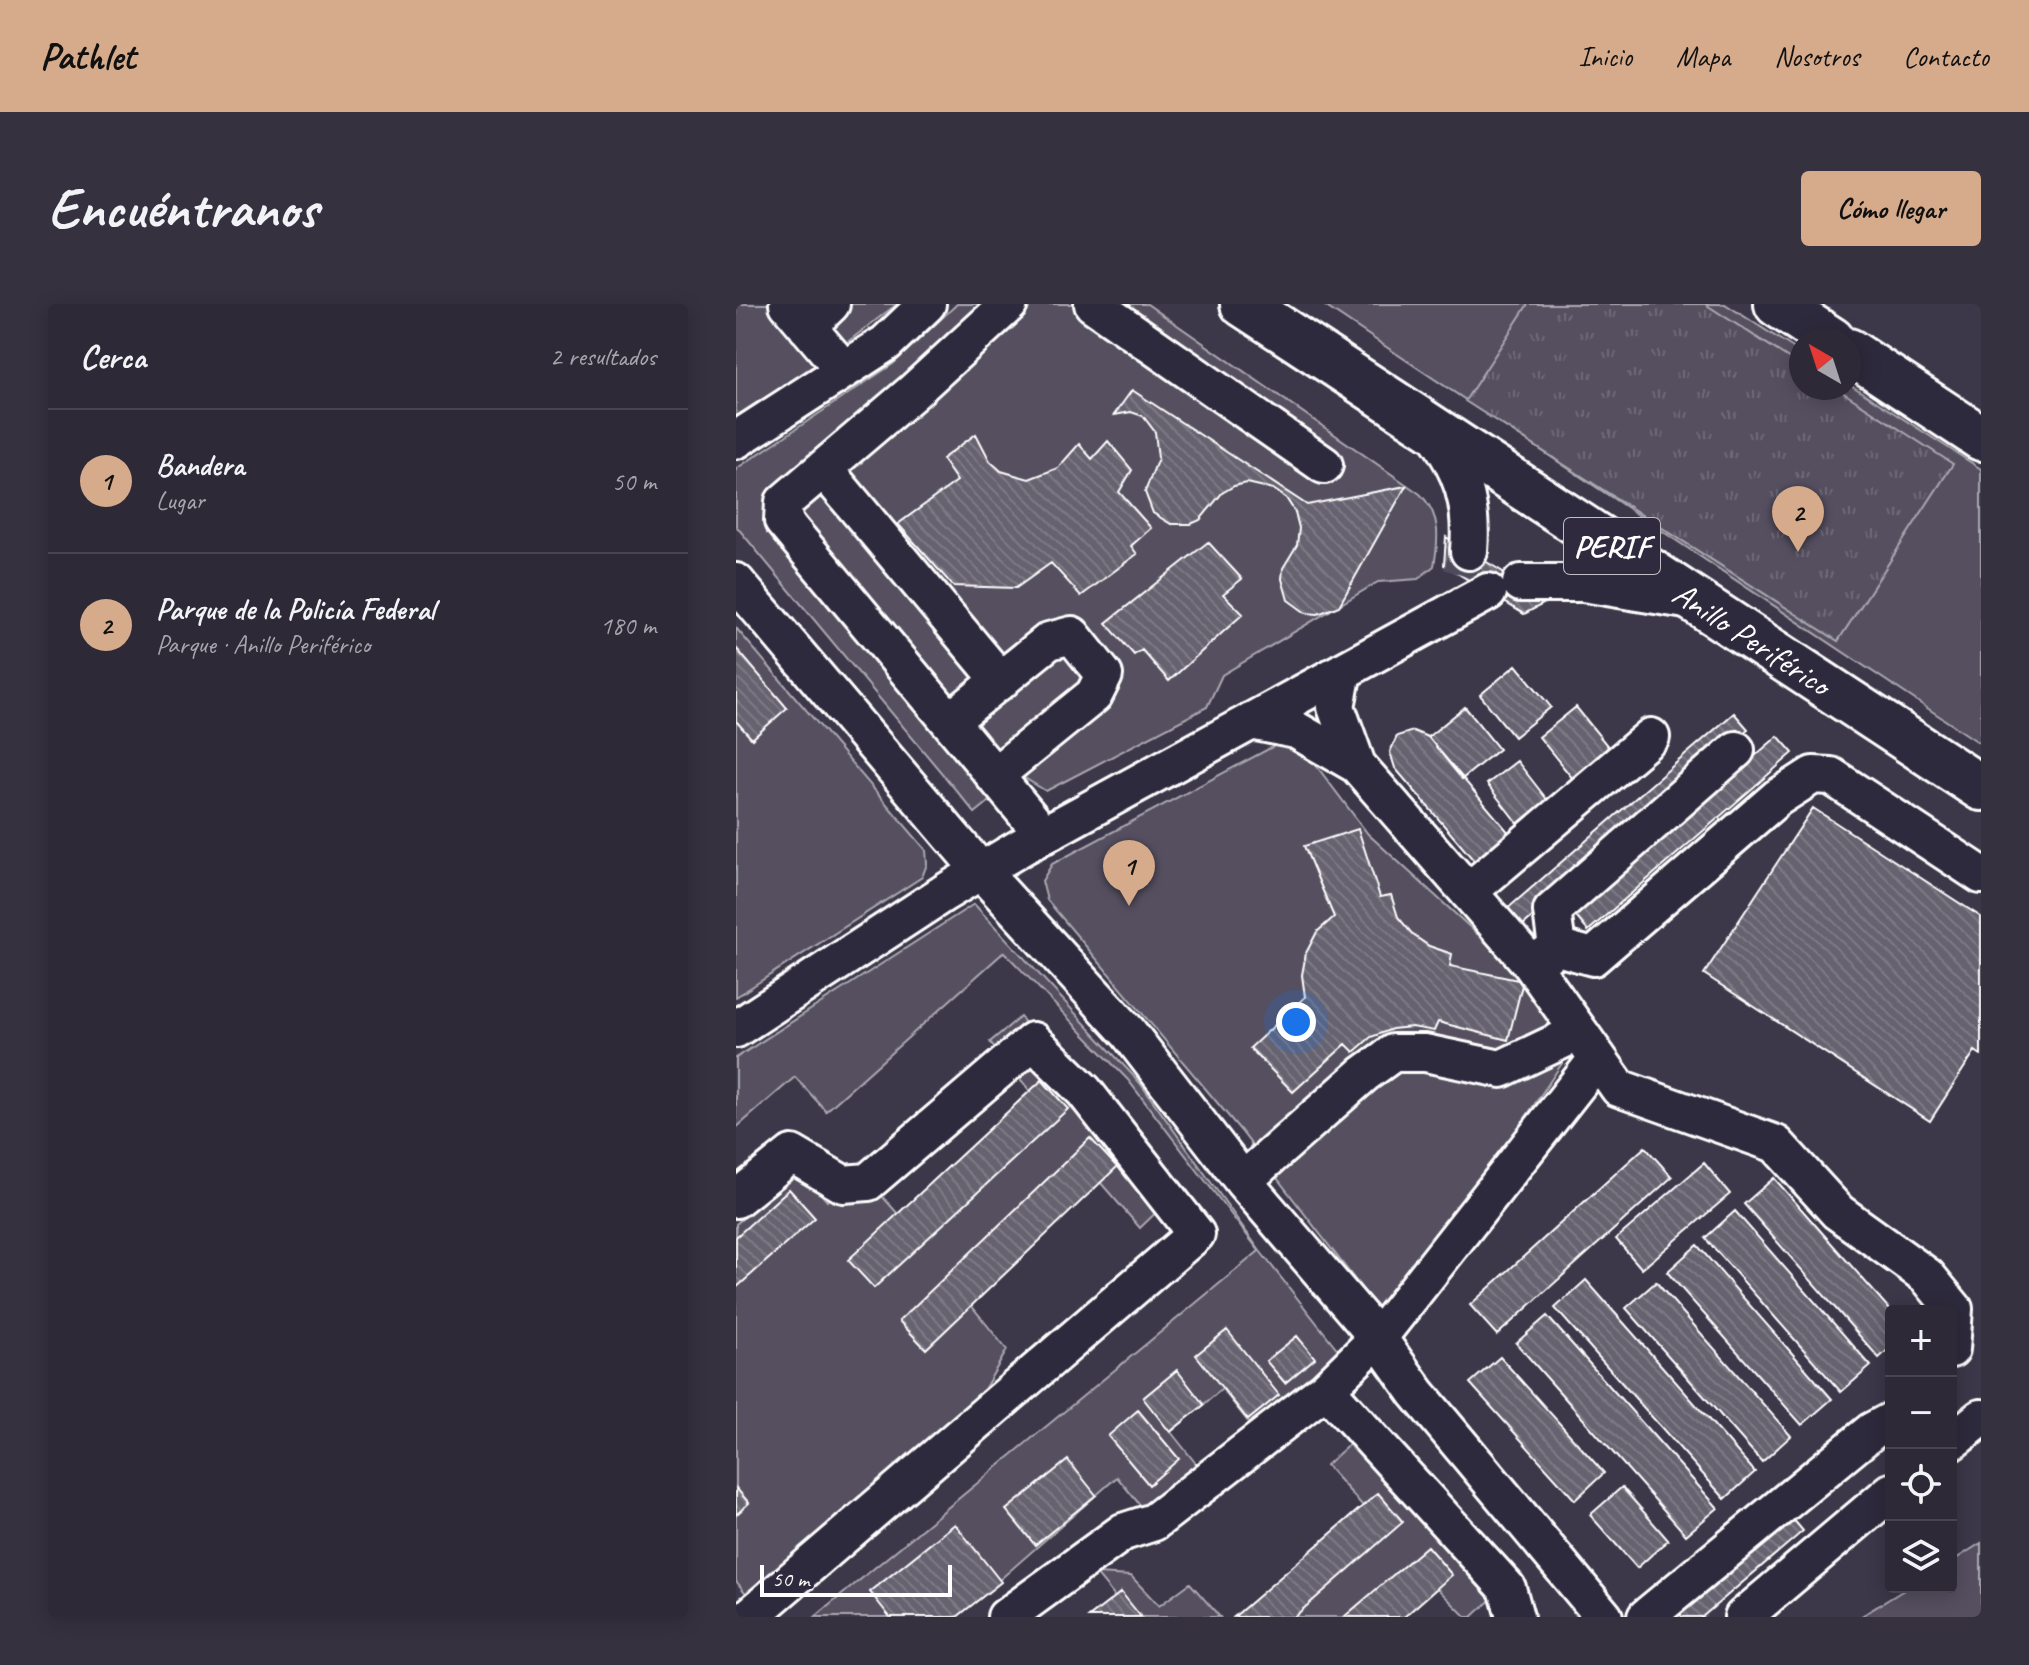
<!DOCTYPE html>
<html lang="es">
<head>
<meta charset="utf-8">
<style>
	:root { --surface:#2d2937; --page:#35313f; --text:#f1f3f6; --muted:#a7a6ad; --line:#484552; --accent:#d6ab8b }
	body { margin:0; font-family:Caveat,sans-serif; background:var(--page); color:var(--text) }
	.controls { position:absolute; right:24px; bottom:24px; display:grid; overflow:hidden; border-radius:8px; box-shadow:0 4px 20px #0003 }
	.controls button { width:72px; height:72px; display:grid; place-items:center; padding:0; border:0; border-bottom:2px solid var(--line); background:var(--surface); color:var(--text); font:40px sans-serif }
	.compass { position:absolute; left:1053px; top:24px; width:72px; height:72px; border-radius:50%; background:var(--surface); box-shadow:0 4px 20px #0003; rotate:321deg }
	.scale { position:absolute; left:24px; bottom:20px; width:192px; box-sizing:border-box; padding-left:8px; border:4px solid #fff; border-top:0; font-size:22px; line-height:28px; white-space:nowrap; color:#fff; -webkit-text-stroke:6px #2f2a3d; paint-order:stroke }
	.you { position:absolute; left:560px; top:718px; width:28px; height:28px; margin:-20px; border:6px solid #fff; border-radius:50%; background:#1a73e8; box-shadow:0 0 0 12px #1a73e833 }
	.badge { display:grid; place-items:center; width:52px; height:52px; border-radius:50%; background:var(--accent); color:#111; font-size:26px; font-weight:700 }
	.pin { position:absolute; translate:-50% -66px; filter:drop-shadow(0 2px 4px #0008) }
	.pin::after { content:''; position:absolute; top:42px; width:28px; height:24px; background:inherit; clip-path:polygon(0 0,100% 0,50% 100%) }
	.list { margin:0; padding:0; list-style:none }
	h2 { display:flex; justify-content:space-between; align-items:center; height:104px; margin:0; padding:0 32px; font-size:34px }
	h2 small { font-size:26px; font-weight:400; color:var(--muted) }
	.list li { display:grid; grid-template-columns:52px 1fr auto; gap:24px; align-items:center; box-sizing:border-box; height:144px; padding:0 32px; border-top:2px solid var(--line) }
	.list b { display:block; font-size:30px; white-space:nowrap }
	.list p { margin:0; font-size:26px; white-space:nowrap; color:var(--muted) }
	.list em { font-size:26px; font-style:normal; color:var(--muted) }
	.icon { flex:none; width:44px; height:44px; fill:none; stroke:currentColor; stroke-width:2; stroke-linecap:round; stroke-linejoin:round }
	.map { position:relative; flex:none; width:1245px; height:1313px; overflow:hidden; border-radius:8px }
	header { display:flex; align-items:center; gap:48px; box-sizing:border-box; height:112px; padding:0 40px; background:var(--accent); color:#111 }
	header strong { font-size:38px }
	nav { display:flex; gap:44px; margin-inline-start:auto; font-size:28px }
	.intro { display:flex; align-items:center; justify-content:space-between; box-sizing:border-box; height:192px; padding:0 48px }
	h1 { margin:0; font-size:56px }
	.button { padding:20px 36px; border-radius:8px; background:var(--accent); color:#111; font-size:28px; font-weight:700 }
	main { display:flex; gap:48px; padding:0 48px }
	aside { flex:1; background:var(--surface); border-radius:8px; box-shadow:0 4px 20px #0003 }
	.map>svg:first-child { display:block }
	.green { fill:#555060; stroke:#aaa8b0; stroke-width:2 }
	.park { fill:url(#park-tufts); stroke:#aaa8b0; stroke-width:2 }
	.building { fill:url(#building-back-hatch); stroke:#fff; stroke-width:2 }
	.lines { fill:none; stroke-linecap:round; stroke-linejoin:round }
	.minor-tunnel { stroke:#504b5b; stroke-width:36; stroke-dasharray:36 18; stroke-linecap:butt }
	.minor-casing { stroke:#fff; stroke-width:42 }
	.major-casing { stroke:#fff; stroke-width:50 }
	.minor { stroke:#2f2a3d; stroke-width:36 }
	.major { stroke:#2f2a3d; stroke-width:44 }
	.labels { text-anchor:middle; stroke-width:6; stroke-linejoin:round; paint-order:stroke }
	.shield { fill:#2f2a3d; stroke:#c1bfc5; stroke-width:2 }
	.shield-label { font-size:32px; font-weight:bold; fill:#fff }
	.street-label { font-size:34px; fill:#fff; stroke:#2f2a3d }
</style>
</head>
<body>
<header>
<strong>Pathlet</strong>
<nav><a>Inicio</a><a>Mapa</a><a>Nosotros</a><a>Contacto</a></nav>
</header>
<div class="intro"><h1>Encuéntranos</h1><a class="button">Cómo llegar</a></div>
<main>
<aside>
<h2>Cerca<small>2 resultados</small></h2>
<ul class="list">
<li><span class="badge">1</span><div><b>Bandera</b><p>Lugar</p></div><em>50 m</em></li>
<li><span class="badge">2</span><div><b>Parque de la Policía Federal</b><p>Parque · Anillo Periférico</p></div><em>180 m</em></li>
</ul>
</aside>
<div class="map">
<svg width="1245" height="1313" viewBox="0 0 1245 1313">
	<defs>
		<pattern id="park-tufts" width="24" height="20" patternUnits="userSpaceOnUse" patternTransform="scale(2)"><rect width="24" height="20" fill="#555060"/><path d="M3 7l-1-3M5 7V3M7 7l1-3M15 17l-1-3M17 17v-4M19 17l1-3" fill="none" stroke="#6e6a78"/></pattern>
		<pattern id="building-back-hatch" width="6" height="6" patternUnits="userSpaceOnUse" patternTransform="scale(2)"><rect width="6" height="6" fill="#666270"/><path d="M-1 5l2 2M0 0l6 6M5-1l2 2" fill="none" stroke="#7d7a85"/></pattern>
	</defs>
	<rect width="100%" height="100%" fill="#3c3749"/>
	<filter id="ink" filterUnits="userSpaceOnUse"><feTurbulence type="fractalNoise" baseFrequency=".0125" numOctaves="2"/><feDisplacementMap in="SourceGraphic" scale="16" xChannelSelector="R" yChannelSelector="G"/><feConvolveMatrix kernelMatrix="1 2 1 2 8 2 1 2 1" color-interpolation-filters="sRGB"/></filter>
	<g filter="url(#ink)">
		<!-- green -->
		<path class="green" d="M0,0H161L84,59L0,117Z
			M221,0H411L684,190C705,211 703,234 698,262L682,275L642,278L486,371L471,403L310,487L285,472L239,509L0,222V165L157,60Z
			M586,0H989L1065,49V84H1113V80L1245,165V440Z
			M0,324L190,546L191,560L186,573L0,693Z
			M540,441H554L570,448L632,530L784,669L811,702L833,749L664,1000L653,1006L640,1003L505,827L311,596L306,577L316,560Z
			M238,600L404,779L524,947L610,1056L521,1129L486,1085L435,1128L469,1171L414,1213L381,1173L221,1313H79L523,947L392,776L268,648L90,807L59,773L0,824V754Z
			M284,713L357,792L432,897L404,924L364,878L235,1001L271,1046L236,1106L12,1292L0,1277V920L45,882L32,867H65L91,897L124,867L162,910L294,787L254,738Z
			M617,1137L761,1290L736,1313H730L701,1284L668,1313H498L627,1202L590,1161Z
			M1245,1239V1313H1124L1173,1283H1215V1258Z
			M360,1270L395,1272L423,1302L454,1279L484,1313H353L379,1293Z"/>
		<!-- park -->
		<path class="park" d="M792,0H969L1065,62V84H1100L1217,160L1102,337L729,97Z"/>
		<!-- building -->
		<path class="building" d="M396,86L571,201L670,182L603,302L582,310L570,309L552,296L546,275L547,264L561,241L563,224L559,208L550,194L537,185L511,179L498,182L486,189L464,216L455,220H435L417,209L409,188L422,154L419,128L407,112L395,108L378,111Z
			M240,130L254,157L265,167L293,175L322,164L343,140L356,155L372,137L396,166L383,188L415,224L395,242L401,250L345,292L315,259L280,284L217,282L162,220L221,177L206,155Z
			M710,233L785,279L813,297L788,310L708,261Z
			M472,238L506,275L487,290L507,310L433,377L406,346L398,351L370,319Z
			M0,344L51,404L16,435L0,417Z
			M780,361L815,403L778,433L744,391Z
			M729,403L763,445L726,475L692,433Z
			M840,403L874,445L837,475L803,433Z
			M998,409L1012,425L786,622L771,605Z
			M677,427L692,433L779,536L746,566L659,464L654,448L661,432Z
			M1042,432L1057,449L852,627L837,609Z
			M781,457L816,502L786,525L751,480Z
			M1077,504L1245,613V751L1239,747L1194,817L968,670Z
			M622,525L644,593L655,591L662,613L677,631L693,642L716,650L714,662L787,677L772,736L702,718L698,727L676,723L656,725L635,733L618,748L610,740L557,788L514,744L569,693L566,671L570,649L581,628L598,613L568,542Z
			M306,776L332,805L138,984L112,956Z
			M354,834L381,863L190,1045L163,1017Z
			M909,843L936,873L761,1031L734,1001Z
			M968,859L994,890L906,965L880,935Z
			M1038,874L1155,1007V1043L1143,1054L1008,900Z
			M53,885L79,914L0,984V933Z
			M999,907L1135,1062L1105,1088L969,934Z
			M961,941L1096,1095L1066,1121L931,968Z
			M850,976L1019,1168L989,1195L819,1004Z
			M920,978L1055,1132L1026,1158L890,1004Z
			M811,1012L982,1204L950,1231L780,1039Z
			M491,1026L543,1091L512,1116L460,1051Z
			M561,1032L579,1054L549,1079L530,1057Z
			M764,1053L868,1169L839,1196L734,1079Z
			M441,1066L468,1101L434,1128L407,1094Z
			M402,1106L443,1155L413,1181L372,1132Z
			M332,1156L360,1191L299,1241L270,1206Z
			M886,1183L932,1236L901,1264L854,1211Z
			M0,1184L13,1199L0,1211Z
			M642,1189L667,1218L558,1313H498Z
			M1051,1208L1067,1227L966,1313H946L938,1302Z
			M219,1220L265,1278L221,1313H154L134,1288Z
			M691,1242L716,1271L668,1313H608Z
			M385,1288L405,1313H353L379,1293Z"/>
		<g class="lines">
			<!-- minor-tunnel -->
			<path class="minor-tunnel" d="M725,271L733,247"/>
			<defs>
				<path id="minor" d="M52,0L108,66
					M273,0L176,89L48,198L47,217L308,531
					M357,0L588,161
					M71,23L95,0
					M698,128C726,167 737,199 733,247
					M0,136L150,39L191,0
					M88,165L265,377
					M0,278L245,567L392,728L507,877L642,1034L681,1089L868,1313
					M785,279H847L950,296
					M607,367L600,403L621,461
					M214,417L313,337L336,331L368,371L358,391L258,472
					M515,417L560,426L621,461L796,661L883,784L1040,840L1102,908L1191,972L1218,1005L1215,1045
					M732,588L915,433
					M821,643L857,653L1041,494L1077,471L1095,472L1245,571
					M803,656L821,643L816,607L1000,446
					M0,725L208,589L287,542L752,288
					M507,877L628,770L657,749H689L765,765L843,728
					M0,895L56,850L107,880L132,878L297,737L348,787L460,930L13,1313
					M590,1085L642,1034L862,754
					M1215,1138L1245,1114
					M270,1313L387,1228L418,1218L590,1085L771,1284L779,1313
					M910,1313L1136,1127L1155,1117
					M1007,1313L1155,1188"/>
				<path id="major" d="M507,0L1245,484
					M1041,0L1096,36
					M1113,47L1245,134"/>
			</defs>
			<!-- minor casing -->
			<use href="#minor" class="minor-casing"/>
			<!-- major casing -->
			<use href="#major" class="major-casing"/>
			<!-- minor -->
			<use href="#minor" class="minor"/>
			<!-- major -->
			<use href="#major" class="major"/>
		</g>
	</g>
	<g class="labels">
		<!-- shield labels -->
		<rect class="shield" x="828" y="214" width="96" height="56" rx="6"/>
		<g class="shield-label">
			<text x="876" y="253">PERIF</text>
		</g>
		<!-- street labels -->
		<g class="street-label">
			<text transform="translate(1016 334) rotate(33)" y="12">Anillo Periférico</text>
		</g>
	</g>
</svg>
<div class="controls">
<button>+</button>
<button>−</button>
<button><svg class="icon" aria-label="locate" viewBox="0 0 24 24"><circle cx="12" cy="12" r="6"/><path d="M12 2v4M12 18v4M2 12h4M18 12h4"/></svg></button>
<button><svg class="icon" aria-label="layers" viewBox="0 0 24 24"><path d="M12 4l9 5-9 5-9-5zM3 14l9 5 9-5"/></svg></button>
</div>
<svg class="compass" viewBox="-18 -18 36 36"><path d="M0-13l5 13h-10z" fill="#e53935"/><path d="M0 13l5-13h-10z" fill="#a7a6ad"/></svg>
<div class="scale">50 m</div>
<div class="you"></div>
<div class="pin badge" style="left:393px;top:602px">1</div>
<div class="pin badge" style="left:1062px;top:248px">2</div>
</div>
</main>
</body>
</html>
